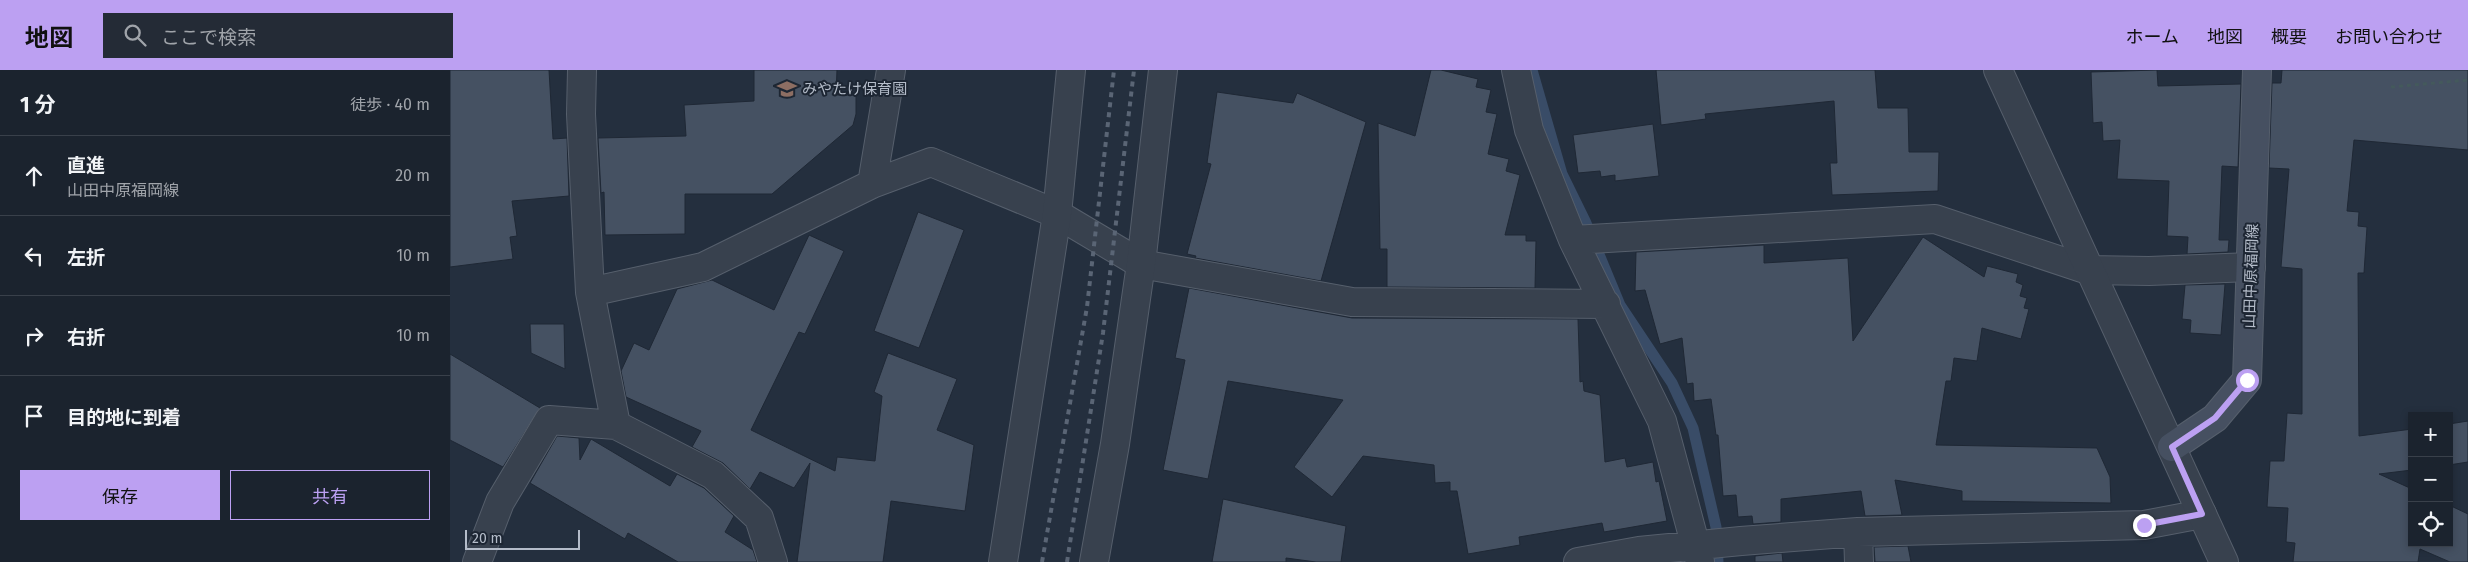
<!DOCTYPE html>
<html lang="ja">
<head>
<meta charset="utf-8">
<style>
	:root { --surface:#1b232e; --page:#242b36; --text:#f1f3f6; --muted:#a0a4aa; --line:#39404a; --accent:#bca0f2 }
	body { margin:0; font-family:"Fira Sans","Noto Sans JP",sans-serif; background:var(--page); color:var(--text) }
	.controls { position:absolute; right:15px; bottom:15px; display:grid; overflow:hidden; border-radius:0px; box-shadow:0 2px 8px #0003 }
	.controls button { width:45px; height:45px; display:grid; place-items:center; padding:0; border:0; border-bottom:1px solid var(--line); background:var(--surface); color:var(--text); font:25px sans-serif }
	.scale { position:absolute; left:15px; bottom:12px; width:115px; box-sizing:border-box; padding-left:5px; border:2px solid #b4bcc9; border-top:0; font-size:14px; line-height:18px; white-space:nowrap; color:#b4bcc9; -webkit-text-stroke:4px #1d2633; paint-order:stroke }
	.stop { position:absolute; width:15px; height:15px; margin:-11px; border:4px solid #bca0f2; border-radius:50%; background:#fff }
	.stop.end { background:#bca0f2; border-color:#fff; box-shadow:0 1px 5px #0008 }
	.list { margin:0; padding:0; list-style:none }
	h2 { display:flex; justify-content:space-between; align-items:center; height:65px; margin:0; padding:0 20px; font-size:21px }
	h2 small { font-size:16px; font-weight:400; color:var(--muted) }
	.list li { display:grid; grid-template-columns:32px 1fr auto; gap:15px; align-items:center; box-sizing:border-box; height:80px; padding:0 20px; border-top:1px solid var(--line) }
	.list b { display:block; font-size:19px; white-space:nowrap }
	.list p { margin:0; font-size:16px; white-space:nowrap; color:var(--muted) }
	.list em { font-size:16px; font-style:normal; color:var(--muted) }
	.actions { display:flex; gap:10px; padding:15px 20px }
	.actions a { flex:1; padding:11px 0; border:1px solid var(--accent); border-radius:0px; text-align:center; font-size:18px; color:var(--accent) }
	.actions .main { background:var(--accent); color:#111 }
	.icon { flex:none; width:28px; height:28px; fill:none; stroke:currentColor; stroke-width:2; stroke-linecap:round; stroke-linejoin:round }
	.map { position:relative; flex:none; width:2018px; height:492px; overflow:hidden }
	header { display:flex; align-items:center; gap:30px; box-sizing:border-box; height:70px; padding:0 25px; background:var(--accent); color:#111 }
	header strong { font-size:24px }
	nav { display:flex; gap:28px; margin-inline-start:auto; font-size:18px }
	.search { width:350px; height:45px; background:var(--page); display:flex; align-items:center; gap:12px; box-sizing:border-box; padding:0 18px; border-radius:0px; color:var(--muted); font-size:19px }
	main { display:flex }
	aside { flex:1; background:var(--surface) }
	.map>svg:first-child { display:block }
	.lines { fill:none; stroke-linecap:round; stroke-linejoin:round }
	.stream { stroke:#394c67; stroke-width:11 }
	.building { fill:#455162; stroke:#1f2835 }
	.minor-casing { stroke:#565f6c; stroke-width:30 }
	.tertiary-casing { stroke:#565f6c; stroke-width:30 }
	.secondary-casing { stroke:#565f6c; stroke-width:30 }
	.path { stroke:#44595c; stroke-width:3; stroke-dasharray:4 4; stroke-linecap:butt }
	.minor { stroke:#38414e; stroke-width:28 }
	.tertiary { stroke:#38414e; stroke-width:28 }
	.secondary { stroke:#465061; stroke-width:28 }
	.rail { stroke:#5a6575; stroke-width:4; stroke-dasharray:5 5; stroke-linecap:butt }
	.route { stroke:#bca0f2; stroke-width:6 }
	.labels { text-anchor:middle; stroke-width:4; stroke-linejoin:round; paint-order:stroke }
	.poi-label { font-size:15px; fill:#b4bcc9; stroke:#1d2633; text-anchor:start }
	.street-label { font-size:15px; fill:#b4bcc9; stroke:#1d2633 }
</style>
</head>
<body>
<header>
<strong>地図</strong>
<div class="search"><svg class="icon" aria-label="search" viewBox="0 0 24 24"><circle cx="10" cy="10" r="6"/><path d="M15 15l6 6"/></svg>ここで検索</div>
<nav><a>ホーム</a><a>地図</a><a>概要</a><a>お問い合わせ</a></nav>
</header>
<main>
<aside>
<h2>1 分<small>徒歩 · 40 m</small></h2>
<ul class="list">
<li><svg class="icon" aria-label="ahead" viewBox="0 0 24 24"><path d="M12 20V5M6 11l6-6 6 6"/></svg><div><b>直進</b><p>山田中原福岡線</p></div><em>20 m</em></li>
<li><svg class="icon" aria-label="left" viewBox="0 0 24 24"><path d="M17 20v-9H6M10 6l-5 5 5 5"/></svg><div><b>左折</b></div><em>10 m</em></li>
<li><svg class="icon" aria-label="right" viewBox="0 0 24 24"><path d="M7 20v-9h11M14 6l5 5-5 5"/></svg><div><b>右折</b></div><em>10 m</em></li>
<li><svg class="icon" aria-label="arrive" viewBox="0 0 24 24"><path d="M6 21V4h12l-3 4 3 4H6"/></svg><div><b>目的地に到着</b></div></li>
</ul>
<div class="actions"><a class="main">保存</a><a>共有</a></div>
</aside>
<div class="map">
<svg width="2018" height="492" viewBox="0 0 2018 492">
	<rect width="100%" height="100%" fill="#242f3e"/>
	<g class="lines">
		<!-- stream -->
		<path class="stream" d="M1082,0L1112,104L1136,153L1170,235L1222,313L1243,358L1266,457L1268,492"/>
	</g>
	<!-- building -->
	<path class="building" d="M0,0H99L103,69L117,68L119,126L62,131L67,166L60,167L63,189L0,197Z
		M304,0H387L386,25H406V44L403,55L322,124H235V164L155,165L154,122L151,123L148,68L236,66L234,35L304,31Z
		M981,0H991L1028,9L1026,17L1041,20L1036,42L1047,44L1038,84L1059,89L1056,101L1070,105L1055,165H1076V171H1086L1085,218L937,217V179H930L928,53L965,66Z
		M1206,0H1425L1428,38H1458L1459,82H1489L1488,121L1382,125L1380,93H1387L1384,31L1255,44L1256,49L1211,55Z
		M1707,0L1708,16L1791,14L1788,97L1772,96L1769,170H1779L1778,182L1737,184L1738,167L1717,166L1719,111L1667,109L1670,70L1653,71L1652,52L1643,53L1641,2Z
		M1832,0H2018V80L1904,70L1897,141L1909,142L1908,156L1917,157L1914,203H1908L1909,366L1962,359V400L1929,404L1962,419V473H1999V435L2018,444V492H2000L1970,479L1968,492H1843L1845,473L1836,472L1838,438L1817,437L1820,391H1834L1837,343L1852,344V199L1831,197L1839,99L1819,98L1822,13H1831Z
		M767,22L843,33L847,23L916,52L871,211L745,188L746,186L737,184L761,94L757,93Z
		M1203,54L1209,106L1165,111V105L1151,107L1150,101L1128,103L1123,65Z
		M468,142L514,160L469,278L424,261Z
		M359,165L394,181L355,264L349,262L301,360L385,401L387,387L425,391L432,326L424,322L438,283L507,309L487,360L524,375L515,441L441,431L433,492H347L360,393L344,418L310,402L300,419L273,393L242,377L251,361L176,327L171,301L184,273L199,280L227,219L262,210L324,240Z
		M1473,167L1534,207L1537,196L1568,204L1566,212L1573,215L1570,226L1577,228L1574,238L1579,239L1571,269L1532,258L1527,291L1504,288L1501,311H1496L1486,375L1647,378L1660,407L1661,433L1512,431V421L1445,410L1452,445L1415,446L1411,421L1331,429V452L1303,454L1302,446L1288,447L1286,425L1273,426L1268,365H1266L1261,329L1244,331L1243,313L1237,314L1232,268L1210,274L1195,220L1185,221L1186,182L1314,175V193L1398,188L1403,271Z
		M1775,214L1771,265L1740,263L1741,250L1732,249L1735,215Z
		M739,218L902,248L1128,249L1130,312L1133,311L1134,321L1150,325L1155,392L1175,388L1177,397L1203,392L1206,412L1209,411L1217,451L1154,462L1152,453L1069,467L1070,475L1018,484L1007,421H1000V412L985,413L984,395L913,386L882,427L844,397L893,330L778,311L758,409L713,400L735,290L725,288Z
		M80,254H114L115,299L81,283Z
		M0,284L90,338L53,397L0,370Z
		M2018,351V392L1999,395V354Z
		M107,366L129,368L130,390L141,369L220,416L227,404L254,418L284,446L275,462L303,480L307,492H228L178,463L175,469L80,413Z
		M773,429L896,456L891,492H866L836,488V492H762Z
		M1458,476L1461,492H1425L1424,477Z
		M1332,483L1333,492H1305V486Z"/>
	<g class="lines">
		<defs>
			<path id="minor" d="M132,0L131,44L140,222L166,355L263,405L309,448L323,492
				M1066,0L1079,60L1123,170L1212,351L1250,492
				M422,114L441,0
				M1123,170L1485,149L1638,200L1699,201L1801,197
				M140,222L253,197L422,114L481,92L607,144L691,194L902,232L1156,234
				M1408,462L1409,492
				M27,492L50,432L99,350L166,355
				M1128,492L1189,481L1291,471L1408,462L1694,455L1752,444"/>
			<path id="tertiary" d="M1548,0L1774,492
				M553,492L607,144L621,0
				M644,492L665,374L691,194L713,0"/>
			<path id="secondary" d="M1722,377L1765,348L1797,310L1807,0"/>
		</defs>
		<!-- minor casing -->
		<use href="#minor" class="minor-casing"/>
		<!-- tertiary casing -->
		<use href="#tertiary" class="tertiary-casing"/>
		<!-- secondary casing -->
		<use href="#secondary" class="secondary-casing"/>
		<!-- path -->
		<path class="path" d="M1941,17L2018,10"/>
		<!-- minor -->
		<use href="#minor" class="minor"/>
		<!-- tertiary -->
		<use href="#tertiary" class="tertiary"/>
		<!-- secondary -->
		<use href="#secondary" class="secondary"/>
		<!-- rail -->
		<path class="rail" d="M592,492L637,237L664,0
			M617,492L653,263L684,0"/>
	</g>
	<g class="lines">
		<!-- route -->
		<path class="route" d="M1694,455L1752,444L1722,377L1765,348L1797,310"/>
	</g>
	<!-- icons -->
	<defs>
		<symbol id="school-bare" viewBox="-9 -9 18 18"><path d="M0-5L7-2L0 1L-7-2ZM-4 1L0 2.5L4 1V4Q0 6-4 4Z" fill="#8d6e63" stroke="#1d2633" stroke-width="2.5" paint-order="stroke"/></symbol>
	</defs>
	<g fill-rule="evenodd">
		<use href="#school-bare" x="323" y="5" width="28" height="28"/>
	</g>
	<g class="labels">
		<!-- poi labels -->
		<g class="poi-label">
			<text x="352" y="24">みやたけ保育園</text>
		</g>
		<!-- street labels -->
		<g class="street-label">
			<text transform="translate(1801 206) rotate(-88)" y="5">山田中原福岡線</text>
		</g>
	</g>
</svg>
<div class="controls">
<button>+</button>
<button>−</button>
<button><svg class="icon" aria-label="locate" viewBox="0 0 24 24"><circle cx="12" cy="12" r="6"/><path d="M12 2v4M12 18v4M2 12h4M18 12h4"/></svg></button>
</div>
<div class="scale">20 m</div>
<div class="stop" style="left:1797px;top:310px"></div>
<div class="stop end" style="left:1694px;top:455px"></div>
</div>
</main>
</body>
</html>
